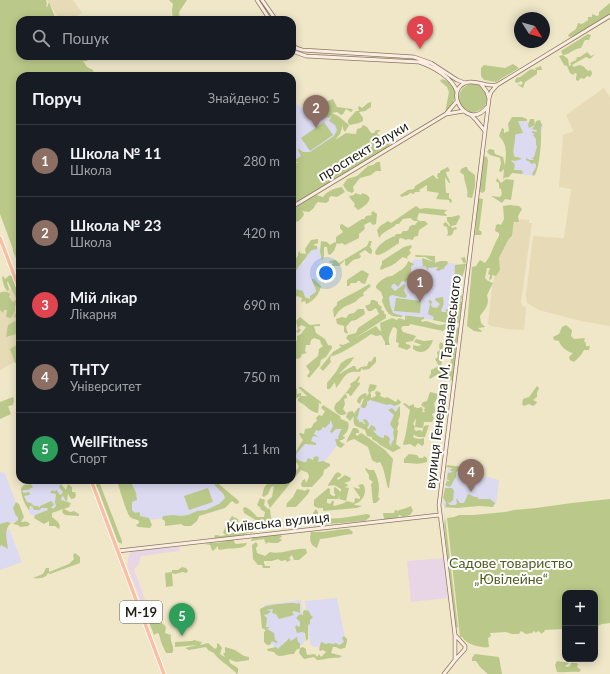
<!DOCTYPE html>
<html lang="uk">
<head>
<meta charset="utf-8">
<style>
	:root { --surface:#171b24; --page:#20242c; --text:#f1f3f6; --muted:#9ea1a6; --line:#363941; --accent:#4b5bd0 }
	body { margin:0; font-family:Lato,sans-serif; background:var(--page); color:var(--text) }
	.controls { position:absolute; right:12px; bottom:12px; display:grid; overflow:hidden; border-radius:8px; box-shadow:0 2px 10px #0003 }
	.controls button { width:36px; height:36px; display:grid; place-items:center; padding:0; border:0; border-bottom:1px solid var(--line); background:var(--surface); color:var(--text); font:20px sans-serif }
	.compass { position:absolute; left:514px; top:12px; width:36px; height:36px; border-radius:50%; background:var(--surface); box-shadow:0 2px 10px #0003; rotate:127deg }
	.you { position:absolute; left:326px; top:273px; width:14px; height:14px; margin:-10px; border:3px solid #fff; border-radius:50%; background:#1a73e8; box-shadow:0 0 0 6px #1a73e833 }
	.badge { display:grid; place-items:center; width:26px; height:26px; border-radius:50%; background:var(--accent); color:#fff; font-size:13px; font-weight:700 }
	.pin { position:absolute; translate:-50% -33px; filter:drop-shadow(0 1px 2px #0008) }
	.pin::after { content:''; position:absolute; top:21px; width:14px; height:12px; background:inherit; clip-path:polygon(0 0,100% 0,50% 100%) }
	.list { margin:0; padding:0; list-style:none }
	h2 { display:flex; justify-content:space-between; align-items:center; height:52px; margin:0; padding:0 16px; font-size:17px }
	h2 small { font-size:13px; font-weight:400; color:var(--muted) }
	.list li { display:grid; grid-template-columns:26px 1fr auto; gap:12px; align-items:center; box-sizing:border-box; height:72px; padding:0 16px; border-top:1px solid var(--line) }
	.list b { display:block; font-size:15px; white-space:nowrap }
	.list p { margin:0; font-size:13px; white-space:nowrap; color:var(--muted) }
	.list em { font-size:13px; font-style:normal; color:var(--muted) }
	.icon { flex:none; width:22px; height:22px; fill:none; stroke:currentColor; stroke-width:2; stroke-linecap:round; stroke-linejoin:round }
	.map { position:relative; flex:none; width:610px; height:674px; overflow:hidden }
	.search { position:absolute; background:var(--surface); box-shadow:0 2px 10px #0003; left:16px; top:16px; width:280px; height:44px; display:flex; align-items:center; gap:10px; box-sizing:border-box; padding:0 14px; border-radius:12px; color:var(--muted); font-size:15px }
	.panel { position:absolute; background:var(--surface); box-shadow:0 2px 10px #0003; left:16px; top:72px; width:280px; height:412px; border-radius:12px }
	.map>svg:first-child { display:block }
	.commercial { fill:#e8d6e7 }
	.built { fill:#e6dbb6 }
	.education { fill:#dcdaf0 }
	.green { fill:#bac989 }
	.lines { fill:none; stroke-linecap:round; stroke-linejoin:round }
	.secondary-casing { stroke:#847c60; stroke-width:4.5 }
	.highway-casing { stroke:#fff; stroke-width:5 }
	.secondary { stroke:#feece3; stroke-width:3 }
	.highway { stroke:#fabfa2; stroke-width:3.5 }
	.labels { text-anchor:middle; stroke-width:4; stroke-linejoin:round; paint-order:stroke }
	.shield { fill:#fff; stroke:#636159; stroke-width:1 }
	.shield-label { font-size:13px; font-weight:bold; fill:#201d12 }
	.street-label { font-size:14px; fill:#201d12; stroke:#fff }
	.park-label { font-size:14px; fill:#515c21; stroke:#fff }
</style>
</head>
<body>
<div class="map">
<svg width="610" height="674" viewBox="0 0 610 674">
	<rect width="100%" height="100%" fill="#efe7c8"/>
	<!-- commercial -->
	<path class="commercial" d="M179,547L180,551L141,556L139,564L134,569L150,614L146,615L127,565L129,555L132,551Z
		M444,558L448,598L411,602L407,561Z"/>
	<!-- built -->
	<path class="built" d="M47,0H73L82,13L70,20H60Z
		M604,88L610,97V326L581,321L539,310L527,303L526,295L533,236L564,238L571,189L559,187L563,135L574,131L573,130L566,115Z
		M520,219L529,220V223H532L521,302L522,306L526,307L524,330L508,329L491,326L488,324L492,287L502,245L512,237L515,221H519Z
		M14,287L20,305V359L0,370V292Z"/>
	<!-- education -->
	<path class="education" d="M292,101L304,109L330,112L342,121L340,134L303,162H292Z
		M513,120L543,124L535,176L505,172Z
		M307,246L322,248L317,291L310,298L292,294V264L296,262L304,263Z
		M415,259L458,264L452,322L393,315L380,290L408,274L413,260Z
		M366,398L398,405L393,446H388L351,417Z
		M327,412L346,426L345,435L314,475L292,459Z
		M448,468L499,480L496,504L445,508L443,504Z
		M0,472L5,473L22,519L0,527Z
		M33,480H60L69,505L37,517L30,514L21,489L34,484Z
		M119,480H213L229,496L224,504L205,511L184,517L145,520L131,513Z
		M9,529L22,562L0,570V533Z
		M337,598L346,643L314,647L310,644L305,601Z
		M301,600L305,641L302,645L274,649L273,644H269L264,605Z"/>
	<!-- green -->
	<path class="green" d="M0,0H46L47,3L46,7H47L49,2C51,8 54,14 56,20H20V56H85V58L88,59L87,61H83L87,67L93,70L94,76H20V266C17,261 15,256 13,251V249L0,214Z
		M169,0H187L179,12L180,20H173L172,10L173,4Z
		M610,3V15C595,20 584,33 570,37L568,36L569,34L576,29L578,23L582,24L588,20V17H592V14L597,16L599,15V12Z
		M588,34L591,35L589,40H585L581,48C572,49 571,54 563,55L568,59L569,66L571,65L570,63L576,60L577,57H580L587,52L591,56L595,54L590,59L586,57L572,65L574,67L579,65L583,66L588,71L591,70L592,74L590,77L587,76L584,79L581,78L578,81L576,80V77L577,74L575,73L573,75L570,73L567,66L564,65L559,56L563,55L561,51Z
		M540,63L531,69L536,70L535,68L541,66L542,70H537V74L525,82L523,88L518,85L517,84L521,85L523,83L521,81L517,83L515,82L516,78L520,77L530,70L522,75Z
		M513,64L519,68L496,82L484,80L481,76V68L484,65L505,68Z
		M442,79C461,85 457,102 445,113L449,92L447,87L440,81Z
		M459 98a14 14 0 1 1 28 0a14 14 0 1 1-28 0Z
		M333,99L337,107L352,109L353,110L351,112L346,109L343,114L341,115L337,112L332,113L338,116L349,125L345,132L343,129V125L340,134L335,140L346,133L356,134L357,129L361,128L363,125L367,127L371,133H374L376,130H381L377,133L384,142L387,140L390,143L389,147L300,201L297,202L294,199L292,202V163H299L293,161L301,156L298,150L299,149L303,152H310L334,136L337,130L335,125L329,121L332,115L329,118L328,117L319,119V116L318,114L311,113L309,111L310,108Z
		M371,102V107L365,111L359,112L363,118V121L359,123L350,125L348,123V120L356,111H359L358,107L359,106L362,108L368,103Z
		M512,117H522L527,119V121H518L523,133L517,134L515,135C516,143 511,151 515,157H518L522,159L515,161L511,160L515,165L514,170H521L523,172L522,174L512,173L509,177L504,178L503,180L504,169L501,172L499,171L501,163L500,158L490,155L487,152L489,149H490L494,150L495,154L503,157L505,166C506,154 508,145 499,136L502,128L504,129V133L509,131L508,124Z
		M530,119H534L535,125L536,121L540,120L542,125C540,129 541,133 541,138C541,146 539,171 534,176L532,174L536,167V165L535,163L531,164L530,162L526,160V158L530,160H534L532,158L534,157L537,147L536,145V139L533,135L535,134L532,133V131L537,132L536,130L532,129L535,125L529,128L528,125Z
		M324,122L333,135L310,151L301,138Z
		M484,156L487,157L488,160L485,191L482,193L479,191L482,160Z
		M377,162H380L381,171H376L371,175L360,178L353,187L354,191L352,193L347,191L343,185L347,179L357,176L368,166L373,165Z
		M448,167L450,171L446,172C446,176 450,179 450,183H449L445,177L446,193H449V198L452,200L451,203H450L449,200L436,199L439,193L427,191V185L419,190L420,192H415L414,194L410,193L408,195L401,197L400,195L408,190L414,189L415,186L433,175L437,179L439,178L437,177L438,173H440V171Z
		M465,167H467L468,170L475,175V187L472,198L467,197C469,189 464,183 464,175L460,172L461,169Z
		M497,178L501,183L506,179L514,180L511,200L505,199L502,203L491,196L500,197L502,194L501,189L499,188V183L496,181Z
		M342,187L345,192L337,197L331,196L329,198V201L326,203L318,202L315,205L314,208L309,212L302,211L304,214C303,217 300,221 296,222L295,220V217L292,218V210L316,195L323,197C327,191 335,188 342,187Z
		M355,193L361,195L362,193C377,197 366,206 358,210L354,206L355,204L350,198L349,196L354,195Z
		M478,198L483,199L479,230L482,232L481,235H475Z
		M510,205L519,206L522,209L518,216L519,222H514L512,236L508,240L499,258L500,270L496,276L492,275V278L489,281L490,275L488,274L490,268H487L485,278L488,281L493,283L487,295C490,305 485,309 480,316L481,323L485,327L478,328L482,331L481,332L474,331L467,326L472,267L476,266L480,260L485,263C492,255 493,245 499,236V233L495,231L496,225L499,224L501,225L504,219L503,206Z
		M416,206L420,209L425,208L447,210L444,213L447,215L446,216L419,213L417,219L419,221H425L428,224L419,230L418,236L414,237L413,240L408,239L406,240L401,238L399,239V243C392,247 384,255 376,255L375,252C379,244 386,239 395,236L396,234H401L403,231H407L409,229V227L412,225H415L418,221H414L410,218L403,219L399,224H396L395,226C393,227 383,233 382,234L379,238L377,230L380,226L388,221L391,223Z
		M373,211L377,214L376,224L373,225L370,222L364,225L365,229L359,234V238L345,245L342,243L339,244L337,243L334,251L330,255L328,254L327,247H324V256L322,261L320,251L321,241L327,242L330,245L335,242L336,243V237L343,232L340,228V225L342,224L348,228L362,219H364L366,216L372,215L371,213Z
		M459,215L460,217L456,225L451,226L452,228L456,227L457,229L454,230L452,235L447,236L448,233L447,227L444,226L443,224L446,222L449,226H450L449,223L447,221V217H452Z
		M318,239V243L313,245L317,246V249L312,250L307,255V256C303,262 298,266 296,271L292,266L295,259L298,256V253L300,251V253L306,254L305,249L311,240Z
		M369,241H372L370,247L372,250V253L370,254L365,250L359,254L361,256L360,258L353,260L347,266L345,265V260L339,266H331L333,263L329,262L330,261L336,260L339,263L367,246Z
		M411,245L412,247L409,250L411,253L407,257L408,259L403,257C399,259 398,262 394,264C390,267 386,267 381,270L380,268L382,264V261L404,247Z
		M416,255L435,256V263L440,261H446L448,262L447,265L445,266L444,269H442L439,271L436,270L438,267L428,268V270L425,266L423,267L422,258L434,262L425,257H416L415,256Z
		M465,257L466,262L464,264H466L464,272L458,287C456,279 454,273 455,265L464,264L461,258Z
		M408,261L414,264L411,267C412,273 409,278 406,282L402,281L398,287L395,284H393L391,287L395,291L404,284L405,286L404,291L407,296L405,298L392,295L389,297L390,305L393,313L403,316L402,317C388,317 387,313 382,301L383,297L381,292L376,288V286C379,281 386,276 392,276C397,272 407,268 408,261Z
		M362,270L369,274L365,284L361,283L360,281H358L356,283H351L349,286H347V280Z
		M423,271L427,273L425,282L427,286L419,289L418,282L409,279V278L420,276V272Z
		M10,275C16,279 19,288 19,296L16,298L8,282H7L9,289L8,291C4,289 3,282 2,277L3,276L5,279Z
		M312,279H314L321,286C320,293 313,302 306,304L305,301L301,302L302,298L297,296L292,300V284L295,289L303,291L305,297L310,299V296L316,292C316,287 312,284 312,279Z
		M369,284L371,286L363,293L364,296C358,297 358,301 353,303C344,307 340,308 335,317H334L333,309L337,305V302C348,295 359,291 369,284Z
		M2,292H7L10,294L9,297L13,302L17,299L20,300V318L19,316L15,318L14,316L17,311L15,303V311L11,318L6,317L7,310H4L3,313L0,310V293Z
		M452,293H454L455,296L461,294L462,297L461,300L458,301H461L462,303L459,323H447L433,320L434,317L428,314L430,304L428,300L432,301L431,305L432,307L437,308L440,304L435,300L436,298L443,297C444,303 444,305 441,310L442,312H447L445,310L448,309L449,306L452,304V310L456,313L459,312L457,303L458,301L455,298L453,301L451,299Z
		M396,298L421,301L420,313L394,311Z
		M371,300H374L378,302V304L382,307L381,310L384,311V313L386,315V318L355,338L376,326L381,332L380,323L392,318L397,320L399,318L405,320V316C412,315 417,318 423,317H424V319L421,320L422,322L426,321L439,325L447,324L448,326L443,331L410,324L409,326H403L401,328L403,332L416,336L413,341L406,342V344L410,345L411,347L407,350L398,347L399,343L396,342L397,330L396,328L393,327C390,334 387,338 390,345H385V342L381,335L376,336L371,334C366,338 337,357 331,356L330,359L331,362L323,371L320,368L333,352L341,347L339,344L343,345L350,342L346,338L348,335L356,333L358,328L379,314L376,308L371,311H368L365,306L370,304Z
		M358,309H364L365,314L356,320L351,321L346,327L348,334L344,332V326L337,324L336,319L342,317L346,318L349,314L354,313Z
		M300,317L310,325L320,324V326H314L316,333L325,339L328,345L332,346V348L326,357L321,360L320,365L309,378L307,376L310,372L306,366L318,356L319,349L323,346L321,344L320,340L314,338L311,340L310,345H306L305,351L307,353L302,354L301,357L298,359L292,358L293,346L297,340V336L301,334L306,327L301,325L298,328L301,330L298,333L296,332L298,329L296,321Z
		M19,319L20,321V362L15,363L10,349L20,343L16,334L6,337L8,325Z
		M566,325L572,330L571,336L574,339L585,338L584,341L586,343V346H590L589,350H584L581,355L574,362L570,360L569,357L573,353C567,352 560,346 559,341L554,340L553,337L559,334L562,327Z
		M456,327L459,328C457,336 455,353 456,362L454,364L453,379L450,381L448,378L454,340L456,334L453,331V328Z
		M416,339L424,341L433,340C430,350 422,356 413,349V345L417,346L422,345L414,342Z
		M440,342L444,344L442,351L443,354L441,367L443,370L441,374V377L440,378L438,374L430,379L429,377L431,374V370L439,366L435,359L438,357L437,352L440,350L439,346Z
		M354,357L351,362L339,374H340L344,371L353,366H355L357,370L361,367L367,366L369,361L371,362L374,357H376V362L369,369L363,370L362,368L360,372C344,370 345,378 336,388L335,382L330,389H327V383L336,372L341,363L347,359Z
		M360,376L359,380L357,382L360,383V384L351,396H350L348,393L345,394L347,396V398L344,399L345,404L343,409L346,413V414C340,417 336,413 334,408L336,403L338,402C342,397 347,392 351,386L350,384L356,380L358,377Z
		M370,384L376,385L377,386L374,391H372L370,393L371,394V398L376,396L375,392L377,391L381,393L380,396L385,398L387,397L396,402L398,399L401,402L400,404L394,406L390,404L387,405L370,400L367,402V405L365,408H362L361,406L364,398L362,399L360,404L357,402C358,396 360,396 365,393L367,394L366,397L367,396L369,393L368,390Z
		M537,386L539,388L537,393V397L533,400L537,402L536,404L533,406L529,404L524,406L522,404L523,399L529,397Z
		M294,387L297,389V394L301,393V396H307L298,387H301L321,402V404L318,403L319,405L318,413C311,413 305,404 298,401V399L301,396L294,399L292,397V388Z
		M430,392L438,394L437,398L434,404L436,412L432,414L434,418L432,422H424L423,428L415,427L416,418L413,424L415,427L414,429L416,431L420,430L422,432L424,426L429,425L425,437H418L414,435L413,436L414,438L420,439L424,438V444L422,446L418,443L415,447L410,444L404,445L403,444C407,433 407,422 410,410L403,404L405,403L409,406L414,404V407L418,408L422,407L423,410L422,412H425L424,410L425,408L421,405L423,402L427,401Z
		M13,397L14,400L13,405L8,406L11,414L0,419V408L5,406L0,408V402Z
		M323,405L340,416L341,419L348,422C350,428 347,433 342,436L345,437V438L342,440H339L342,443L345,444L341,448L337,446L335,439H339L338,437C340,434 340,430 343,427L341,429H336L332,433L330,432L333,426L331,421L330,420V423L325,428L322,427V429L319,431L316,430L314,434L318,437L313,436L311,441L316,443V445L305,444C303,446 297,452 296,455C295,460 302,462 306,462L308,458L313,460L314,457L317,456L319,458L318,462L323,461L330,464V466L324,470L323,475L312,487H302L301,485L302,481L305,479L306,483L309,477L308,473L301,470L270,508L267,501L272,497L274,486L271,487L268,494L264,497L262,496L264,488L270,480L284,481L292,480V474L299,467L297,463L292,462V456L295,453L303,440L299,434L300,433L304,434L305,429L311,428L314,423L317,421L316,418L319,415L322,416L325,411L321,408Z
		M399,406L400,407V416L398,421L399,423L397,429L398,431L396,444L401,448L393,452L380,445L377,442L372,439V437L367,436L365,430C356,425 352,428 354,416L350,421L346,417L348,412L353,411L354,414L358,408H360L357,419L359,420V422H362L364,424H366L363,421L364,419L367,420L369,424L367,428L369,429L371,425L375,427L376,431L373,430C374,433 380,438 384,438V435L388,436L390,439L389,443L392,447L391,444L394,439L393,432L394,430L390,424L394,415L388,410L392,408L396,412Z
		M353,428H356L359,430V433H356V435L357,436L361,433L363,434L385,450L393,459L389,488H388C385,479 385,470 380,462L377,463L372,460L368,447L354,439L346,442Z
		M409,454L417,455L419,458H423L424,456L427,458V462C418,465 413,463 404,463V459Z
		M447,465L471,468V469H459L463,471L462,474L458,471L456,472V477L450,487L445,485L447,481H450L447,479L448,473L453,472L450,470L452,468L458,469L446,467Z
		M366,468L369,470H374C379,480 380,486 378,497L380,499L376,503H373C372,497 372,490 371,484L373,482L369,479V475L365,469Z
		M338,472L341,474V476L337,478L338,480L345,475L351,478L350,481L344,483L347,484L348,486L344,487L349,488L346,501L339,499L340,495L338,499H327V503L330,504L333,500L334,502L333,505L335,506L344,503L347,501L354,503L355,498L360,499V497L353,487L359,489L360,488L358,485L363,484C368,492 363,502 354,504L355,505L362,506L357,508L323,511V508H318L314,506V500L328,488L330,489V494L333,496L336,495L334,493V488L335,487L341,492V489C337,487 335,484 328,486V485L335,474Z
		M117,480H130L136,493L137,500L132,502V510L135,513L139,512L140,513V516L149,518L152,525L150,528L138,527L136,525L139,523V521C136,519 132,519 130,517C126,512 119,487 117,480Z
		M214,480L239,501V503L236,504L232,501L225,508L199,516L197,521L191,526H184L181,524L165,526V521L162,519L163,516L173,515L181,516L188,515L197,511L206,510L219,504L225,498C224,491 215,489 213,481Z
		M97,483L100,484L122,541V544L118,542L98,489L96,485Z
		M31,484L33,487L28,490H24L22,491L24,493L29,492L30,494L29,495L24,496L27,502L31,503L34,506H38L40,508V506L51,501L53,503L54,505L51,507L53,509L56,506L55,502L56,494L50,493L52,490L54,491L57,490L59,494L61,495L63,492L59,487L61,484L66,490L68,484L72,487V492H75L76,495L75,498L71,499L68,494L67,501L65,500L64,497L62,496L61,500L71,503L69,507L64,509L70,512L74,511L79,514V516L65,515L62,512L63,509L52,513V517L58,522L60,526L59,529L55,526H49V521L44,524L34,518L35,515L48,510L47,508H41L40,510H34L32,506H30L29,510C24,504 21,495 21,488L24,485Z
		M208,488L213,502L189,510L184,496Z
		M445,488H452L454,491L453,500L450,503L447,502L450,505H455L457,504L456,498L460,503H464L468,494L475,497H478V499H490L495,503L493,507L479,506L457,508L445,507L446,502L443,498Z
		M297,489L303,490L304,491L308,489L310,490L308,494L296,507H286L287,503L293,497Z
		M260,498L265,500L264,505L268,509H270L271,518L277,522L276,524H271L267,521L264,522L263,519L259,522L244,513L243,508L245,507C250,509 254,513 257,517H264L265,512L260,509L261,508L257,505Z
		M610,499V623L602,624L595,627V593H565V629L544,630L545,631L541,634L540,632L538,631L536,633L534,631L532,633L526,634L521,631L519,634H512L506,632L490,633L491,636L488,638L489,647H485L489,648C480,647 467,645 462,637H460L447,518L454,517L459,515H473L505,512L514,510L536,508L572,503Z
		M16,502L19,504L24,517L21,522C24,521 28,521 30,524L28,526L20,527L18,525L13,524L18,520V517L16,516L13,508Z
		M411,506L413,511L410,515L403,517L399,515L398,517L388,520L384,519L383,513H394L395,510L399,511V510C403,509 407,508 411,506Z
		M316,509L318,512V518L320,519L342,518L367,514L370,515V517L365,521L317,525L314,526L313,525V513Z
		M232,516L238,519L239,524L228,535L233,532L236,534L243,533C246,530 248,530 252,531L253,533H247L243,536L215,538L214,536L216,535L221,536L226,535L223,533L226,525Z
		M445,517L458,628L456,627L444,526Z
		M7,522L11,523C3,530 7,540 8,549L1,545L0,547V524Z
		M345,529H349L353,532L352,534C342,535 331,538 320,539L317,548C310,546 309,538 311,532H322Z
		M280,534L282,537L279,538L282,540L278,543H270L269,542L266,544L264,539L251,541L252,538Z
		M228,540H234V542L236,544L247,543L245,546C237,550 228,547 220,550L218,549V546L213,551L212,550L210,545L205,544C212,542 222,544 228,540Z
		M256,542L258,545L256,548L257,553L265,556L270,552C281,555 295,547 306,549L307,553L299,560H294L292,555L289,558L291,560L287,562L286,560L281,561L278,559L272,561H264V563L265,566H270V568H263L262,565H258L253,559L252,545Z
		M75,553L80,557V563L50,574L48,573C46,578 39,579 33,578L43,574L46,568H49V572L69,564L74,559L73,555Z
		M182,567L186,568L188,571L186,573L183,572L175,574L172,573L173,586L166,587L165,573L172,572V570H178Z
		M291,603H295L296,604L298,603L300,604V613L294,611L292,612L294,615L279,619L276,614L272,613L273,609L266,610L271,611L268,614L264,615L267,618L266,627H270L267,629L274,633L275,640L278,642L276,643L272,641L270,645H267L264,642V632L266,630L262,628L260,609C268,604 281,604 291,603Z
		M304,610L309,611L310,614L313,617L310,620V624L308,625V639L306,641L305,633L302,632L297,633L295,627L297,625L298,627L300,626V622L296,618L300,614L303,615V612Z
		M153,618L160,619L162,623L166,627L165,633L171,635C169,641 176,648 172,653H166L161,642L159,634L157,633L154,635L149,622L150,619L152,621Z
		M344,636L347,639V642L345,648L340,649L336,647H333L331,653L342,656C338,659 337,657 332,658C328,658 322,660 317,660L314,657L304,659L299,653L300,648L296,650L294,654C287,653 278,660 274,652L268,651L267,649L276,647L278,649C281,645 286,643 289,638L291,641L297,637L298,642L300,643V648L303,647L306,649V651L307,655L315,654L317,657L319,654L321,657L326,652L323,650L320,651L319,649L321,642L326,644L329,643L333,644L336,643L339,645L344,642L342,638Z
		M194,640L202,642L200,645L208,643L215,649L217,647V643L219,644L222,648L220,654L225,657L223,653H225V647L235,650L244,656L249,657V660L236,662L229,659L230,663L238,668V672L237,674C232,668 216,658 214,653L208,650L206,647L189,650L185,648L197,645L175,647V642L192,641Z
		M475,654L499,657L502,674H488L480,667L476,661H472V658Z
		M557,661L569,663L565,666L567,667L570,666L571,663H577L578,665L577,667L581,670L579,672C571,671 564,673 557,672L555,665Z"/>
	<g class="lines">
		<defs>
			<path id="secondary" d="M257,0L270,20
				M262,0L276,20
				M292,43L296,48L302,50L414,57L431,63L457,80L465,83
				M292,51L306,56L419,62C432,66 453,78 457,92
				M489,98L491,92L497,85L610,16
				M487,107C469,131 443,93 465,83C475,79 486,87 496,85
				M446,114L464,111
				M470,114L476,120L485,131
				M292,207L446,114L457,101
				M118,551L439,515
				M455,660V635L439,505L489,99L487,92L481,84
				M444,674L455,660L465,649V646L456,636"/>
			<path id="highway" d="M0,238L20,291
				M91,480L164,674"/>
		</defs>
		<!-- secondary casing -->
		<use href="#secondary" class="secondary-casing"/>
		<!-- highway casing -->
		<use href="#highway" class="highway-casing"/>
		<!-- secondary -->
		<use href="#secondary" class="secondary"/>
		<!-- highway -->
		<use href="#highway" class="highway"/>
	</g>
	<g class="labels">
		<!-- shield labels -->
		<rect class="shield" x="120" y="601" width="42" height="22" rx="3"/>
		<g class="shield-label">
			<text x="141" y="617">М-19</text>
		</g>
		<!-- street labels -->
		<g class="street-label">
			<text transform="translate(363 151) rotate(-31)" y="5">проспект Злуки</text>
			<text transform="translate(443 382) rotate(-83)" y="5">вулиця Генерала М. Тарнавського</text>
			<text transform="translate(278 522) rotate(-6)" y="5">Київська вулиця</text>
		</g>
		<!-- park labels -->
		<g class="park-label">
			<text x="511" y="568">Садове товариство<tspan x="511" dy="16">„Ювілейне“</tspan></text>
		</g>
	</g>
</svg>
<div class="controls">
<button>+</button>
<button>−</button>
</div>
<svg class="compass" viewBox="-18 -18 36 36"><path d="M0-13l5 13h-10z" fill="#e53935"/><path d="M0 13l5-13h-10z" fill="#9ea1a6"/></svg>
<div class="you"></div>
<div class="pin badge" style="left:420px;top:302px;background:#8d6e63">1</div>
<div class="pin badge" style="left:316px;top:128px;background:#8d6e63">2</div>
<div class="pin badge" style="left:420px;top:49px;background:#e0444e">3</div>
<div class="pin badge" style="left:471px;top:492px;background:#8d6e63">4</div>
<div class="pin badge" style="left:182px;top:636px;background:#2e9e5b">5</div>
<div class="search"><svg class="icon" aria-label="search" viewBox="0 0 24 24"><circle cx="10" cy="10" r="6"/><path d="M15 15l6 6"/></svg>Пошук</div>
<section class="panel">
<h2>Поруч<small>Знайдено: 5</small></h2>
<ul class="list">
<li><span class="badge" style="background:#8d6e63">1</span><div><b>Школа № 11</b><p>Школа</p></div><em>280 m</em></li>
<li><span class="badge" style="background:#8d6e63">2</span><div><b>Школа № 23</b><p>Школа</p></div><em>420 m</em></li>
<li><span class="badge" style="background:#e0444e">3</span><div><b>Мій лікар</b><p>Лікарня</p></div><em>690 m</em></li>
<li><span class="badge" style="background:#8d6e63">4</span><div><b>ТНТУ</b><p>Університет</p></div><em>750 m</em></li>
<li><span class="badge" style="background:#2e9e5b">5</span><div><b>WellFitness</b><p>Спорт</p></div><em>1.1 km</em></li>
</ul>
</section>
</div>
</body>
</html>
